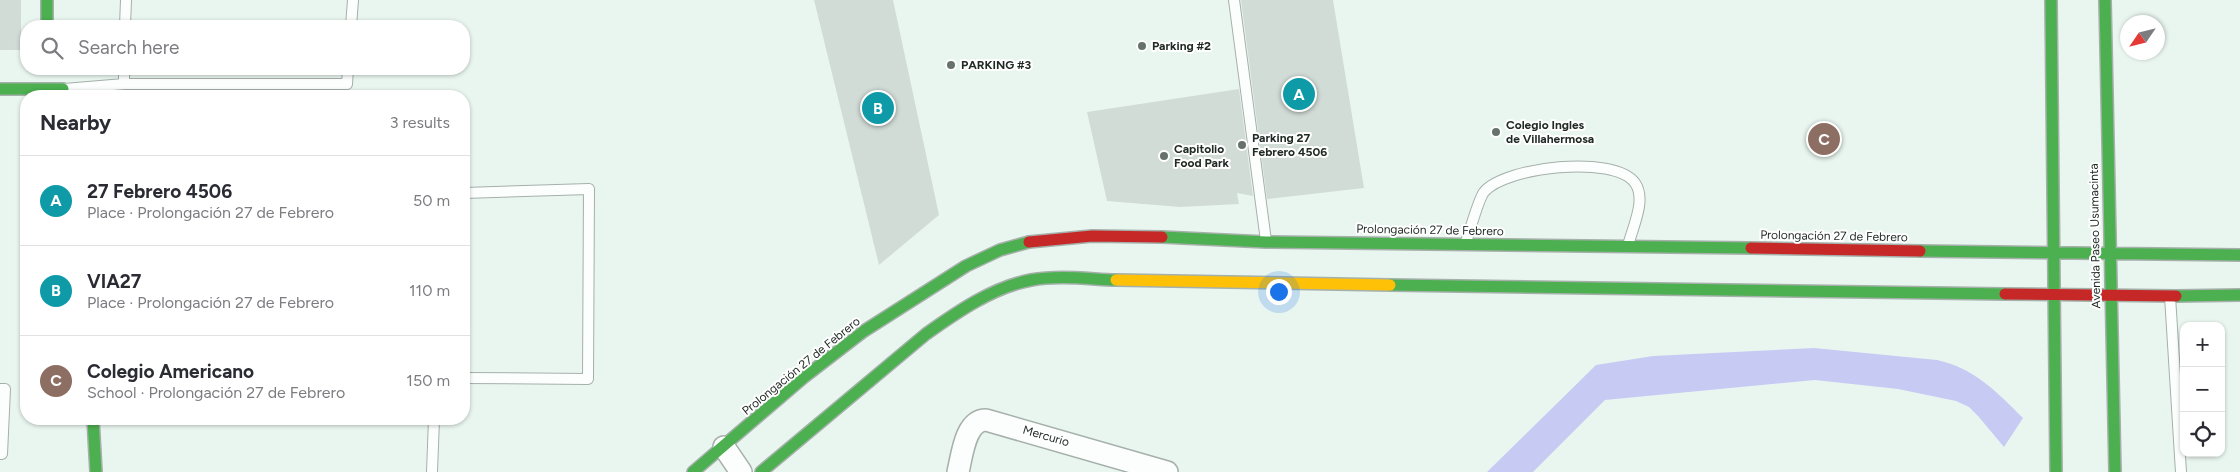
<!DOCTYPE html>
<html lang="en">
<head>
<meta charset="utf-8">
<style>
	:root { --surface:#fff; --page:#f2f2f3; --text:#2b2b33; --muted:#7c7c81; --line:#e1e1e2; --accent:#1a73e8 }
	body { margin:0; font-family:Figtree,sans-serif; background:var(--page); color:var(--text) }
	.controls { position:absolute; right:15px; bottom:15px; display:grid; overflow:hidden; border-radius:10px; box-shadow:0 1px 4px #0004 }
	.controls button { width:45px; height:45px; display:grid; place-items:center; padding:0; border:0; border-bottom:1px solid var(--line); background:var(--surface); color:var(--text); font:25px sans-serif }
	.compass { position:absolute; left:2120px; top:15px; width:45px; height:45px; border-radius:50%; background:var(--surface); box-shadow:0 1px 4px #0004; rotate:235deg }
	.you { position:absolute; left:1278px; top:291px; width:18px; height:18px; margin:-12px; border:4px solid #fff; border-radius:50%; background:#1a73e8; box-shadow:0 0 0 8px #1a73e833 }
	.badge { display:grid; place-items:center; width:32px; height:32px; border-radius:50%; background:var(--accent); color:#fff; font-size:16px; font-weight:700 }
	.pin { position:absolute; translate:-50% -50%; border:2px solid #fff; box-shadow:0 1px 5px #0006 }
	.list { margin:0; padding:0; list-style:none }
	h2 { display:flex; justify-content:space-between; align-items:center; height:65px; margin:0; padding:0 20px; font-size:21px }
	h2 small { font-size:16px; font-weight:400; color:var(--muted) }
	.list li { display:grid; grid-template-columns:32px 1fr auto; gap:15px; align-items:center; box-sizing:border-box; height:90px; padding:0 20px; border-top:1px solid var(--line) }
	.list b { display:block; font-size:19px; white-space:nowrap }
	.list p { margin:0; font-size:16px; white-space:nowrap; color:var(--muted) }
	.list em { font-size:16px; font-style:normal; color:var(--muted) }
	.icon { flex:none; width:28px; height:28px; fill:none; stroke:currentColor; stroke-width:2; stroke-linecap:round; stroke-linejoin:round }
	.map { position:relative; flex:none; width:2240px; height:472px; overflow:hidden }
	.search { position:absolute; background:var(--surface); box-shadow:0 1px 4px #0004; left:20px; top:20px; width:450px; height:55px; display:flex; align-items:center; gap:12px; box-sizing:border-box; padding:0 18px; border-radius:20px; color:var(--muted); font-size:19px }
	.panel { position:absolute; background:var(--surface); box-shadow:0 1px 4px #0004; left:20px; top:90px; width:450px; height:335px; border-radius:20px }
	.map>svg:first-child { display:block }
	.water { fill:#c7cbf4 }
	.building { fill:#d2dcd7 }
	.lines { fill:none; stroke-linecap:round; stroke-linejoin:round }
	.lane-casing { stroke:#a5b0aa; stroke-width:12 }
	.street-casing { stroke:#a5b0aa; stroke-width:24 }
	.fast-casing { stroke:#a5b0aa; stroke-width:14 }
	.slow-casing { stroke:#a5b0aa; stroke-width:14 }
	.jam-casing { stroke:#a5b0aa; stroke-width:14 }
	.lane { stroke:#fcfefd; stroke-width:10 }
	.street { stroke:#fcfefd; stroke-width:21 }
	.fast { stroke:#4caf50; stroke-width:11 }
	.slow { stroke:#ffc107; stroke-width:11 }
	.jam { stroke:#c62828; stroke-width:11 }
	.poi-dot { fill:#67726c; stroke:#fff; stroke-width:2 }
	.labels { text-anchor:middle; stroke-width:4; stroke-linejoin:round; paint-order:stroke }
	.poi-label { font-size:12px; font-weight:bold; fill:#212b26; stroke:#fff; text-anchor:start }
	.street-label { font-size:12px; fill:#212b26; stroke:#fff }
</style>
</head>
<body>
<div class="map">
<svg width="2240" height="472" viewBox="0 0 2240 472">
	<rect width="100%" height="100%" fill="#e9f6ef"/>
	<!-- water -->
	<path class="water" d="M1814,348L1937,360C1974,368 1997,392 2023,418L2004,447L1978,416L1969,407L1956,401L1898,389L1815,380L1605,400L1533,472H1487L1596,365L1653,356Z"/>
	<!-- building -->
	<path class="building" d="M0,0H21V50H0Z
		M814,0H893L939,215L879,265Z
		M1241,0H1333L1364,188L1267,199Z
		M1239,89L1253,196L1237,193L1239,204L1180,207L1107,201L1087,112Z"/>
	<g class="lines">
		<defs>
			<path id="lane" d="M1234,0L1266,241
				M125,26L126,0
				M351,26L353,0
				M124,84V69
				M64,89L124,84H347L348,69
				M464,193L589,189L588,379L464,378
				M1466,242C1470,231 1478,200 1484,192C1504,167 1614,154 1635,183C1647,200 1632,228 1628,246
				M2170,296L2181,472
				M0,389H5L2,454H0
				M432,472L434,419"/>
			<path id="street" d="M724,447L741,472
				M958,472C962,456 965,420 986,420L1167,472"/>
			<path id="fast" d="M47,0V26
				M2051,0L2056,472
				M2105,0L2115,472
				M0,89H63
				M1162,237L1266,242L1751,248
				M1920,251L2240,255
				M1390,285L2005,294
				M2176,296L2240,295
				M93,419L96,472
				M693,472L803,378L864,331L966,266L1000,250L1029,242
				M761,472L926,334C957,312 993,287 1031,280C1059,275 1088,279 1116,280"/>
			<path id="slow" d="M1116,280L1390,285"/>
			<path id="jam" d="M1029,242L1092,236L1162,237
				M1751,248L1920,251
				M2005,294L2176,296"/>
		</defs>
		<!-- lane casing -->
		<use href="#lane" class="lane-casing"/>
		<!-- street casing -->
		<use href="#street" class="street-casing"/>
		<!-- fast casing -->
		<use href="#fast" class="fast-casing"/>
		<!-- slow casing -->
		<use href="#slow" class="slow-casing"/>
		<!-- jam casing -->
		<use href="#jam" class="jam-casing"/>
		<!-- lane -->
		<use href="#lane" class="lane"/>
		<!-- street -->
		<use href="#street" class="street"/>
		<!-- fast -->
		<use href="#fast" class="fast"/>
		<!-- slow -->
		<use href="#slow" class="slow"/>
		<!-- jam -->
		<use href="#jam" class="jam"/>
	</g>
	<!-- markers -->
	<g class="poi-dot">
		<circle cx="1142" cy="46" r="5"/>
		<circle cx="951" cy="65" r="5"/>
		<circle cx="1496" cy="132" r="5"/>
		<circle cx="1242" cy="145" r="5"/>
		<circle cx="1164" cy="156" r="5"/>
	</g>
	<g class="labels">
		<!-- poi labels -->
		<g class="poi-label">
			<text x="1152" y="50">Parking #2</text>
			<text x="961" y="69">PARKING #3</text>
			<text x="1506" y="129">Colegio Ingles<tspan x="1506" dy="14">de Villahermosa</tspan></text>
			<text x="1252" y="142">Parking 27<tspan x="1252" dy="14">Febrero 4506</tspan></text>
			<text x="1174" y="153">Capitolio<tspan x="1174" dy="14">Food Park</tspan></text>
		</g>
		<!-- street labels -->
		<g class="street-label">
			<text transform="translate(1430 230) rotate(1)" y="4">Prolongación 27 de Febrero</text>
			<text transform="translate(1834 236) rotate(1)" y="4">Prolongación 27 de Febrero</text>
			<text transform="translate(2095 236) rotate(-91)" y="4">Avenida Paseo Usumacinta</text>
			<text transform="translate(801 366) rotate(-39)" y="4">Prolongación 27 de Febrero</text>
			<text transform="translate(1046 436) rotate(16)" y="4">Mercurio</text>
		</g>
	</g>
</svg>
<div class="controls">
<button>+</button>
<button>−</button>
<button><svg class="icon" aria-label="locate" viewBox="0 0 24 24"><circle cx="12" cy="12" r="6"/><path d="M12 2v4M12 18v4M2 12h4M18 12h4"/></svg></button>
</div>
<svg class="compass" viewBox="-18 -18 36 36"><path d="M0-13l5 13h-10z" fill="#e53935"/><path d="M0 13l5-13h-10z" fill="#7c7c81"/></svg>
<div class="you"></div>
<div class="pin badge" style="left:1299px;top:94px;background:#0f9aa8">A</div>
<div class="pin badge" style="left:878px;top:108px;background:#0f9aa8">B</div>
<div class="pin badge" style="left:1824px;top:139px;background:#8d6e63">C</div>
<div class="search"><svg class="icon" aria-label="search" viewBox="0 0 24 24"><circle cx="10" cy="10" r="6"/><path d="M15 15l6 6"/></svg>Search here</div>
<section class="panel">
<h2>Nearby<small>3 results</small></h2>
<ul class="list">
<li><span class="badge" style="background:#0f9aa8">A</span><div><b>27 Febrero 4506</b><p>Place · Prolongación 27 de Febrero</p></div><em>50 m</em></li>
<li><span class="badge" style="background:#0f9aa8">B</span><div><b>VIA27</b><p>Place · Prolongación 27 de Febrero</p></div><em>110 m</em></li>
<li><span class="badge" style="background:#8d6e63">C</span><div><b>Colegio Americano</b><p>School · Prolongación 27 de Febrero</p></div><em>150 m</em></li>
</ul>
</section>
</div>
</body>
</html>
